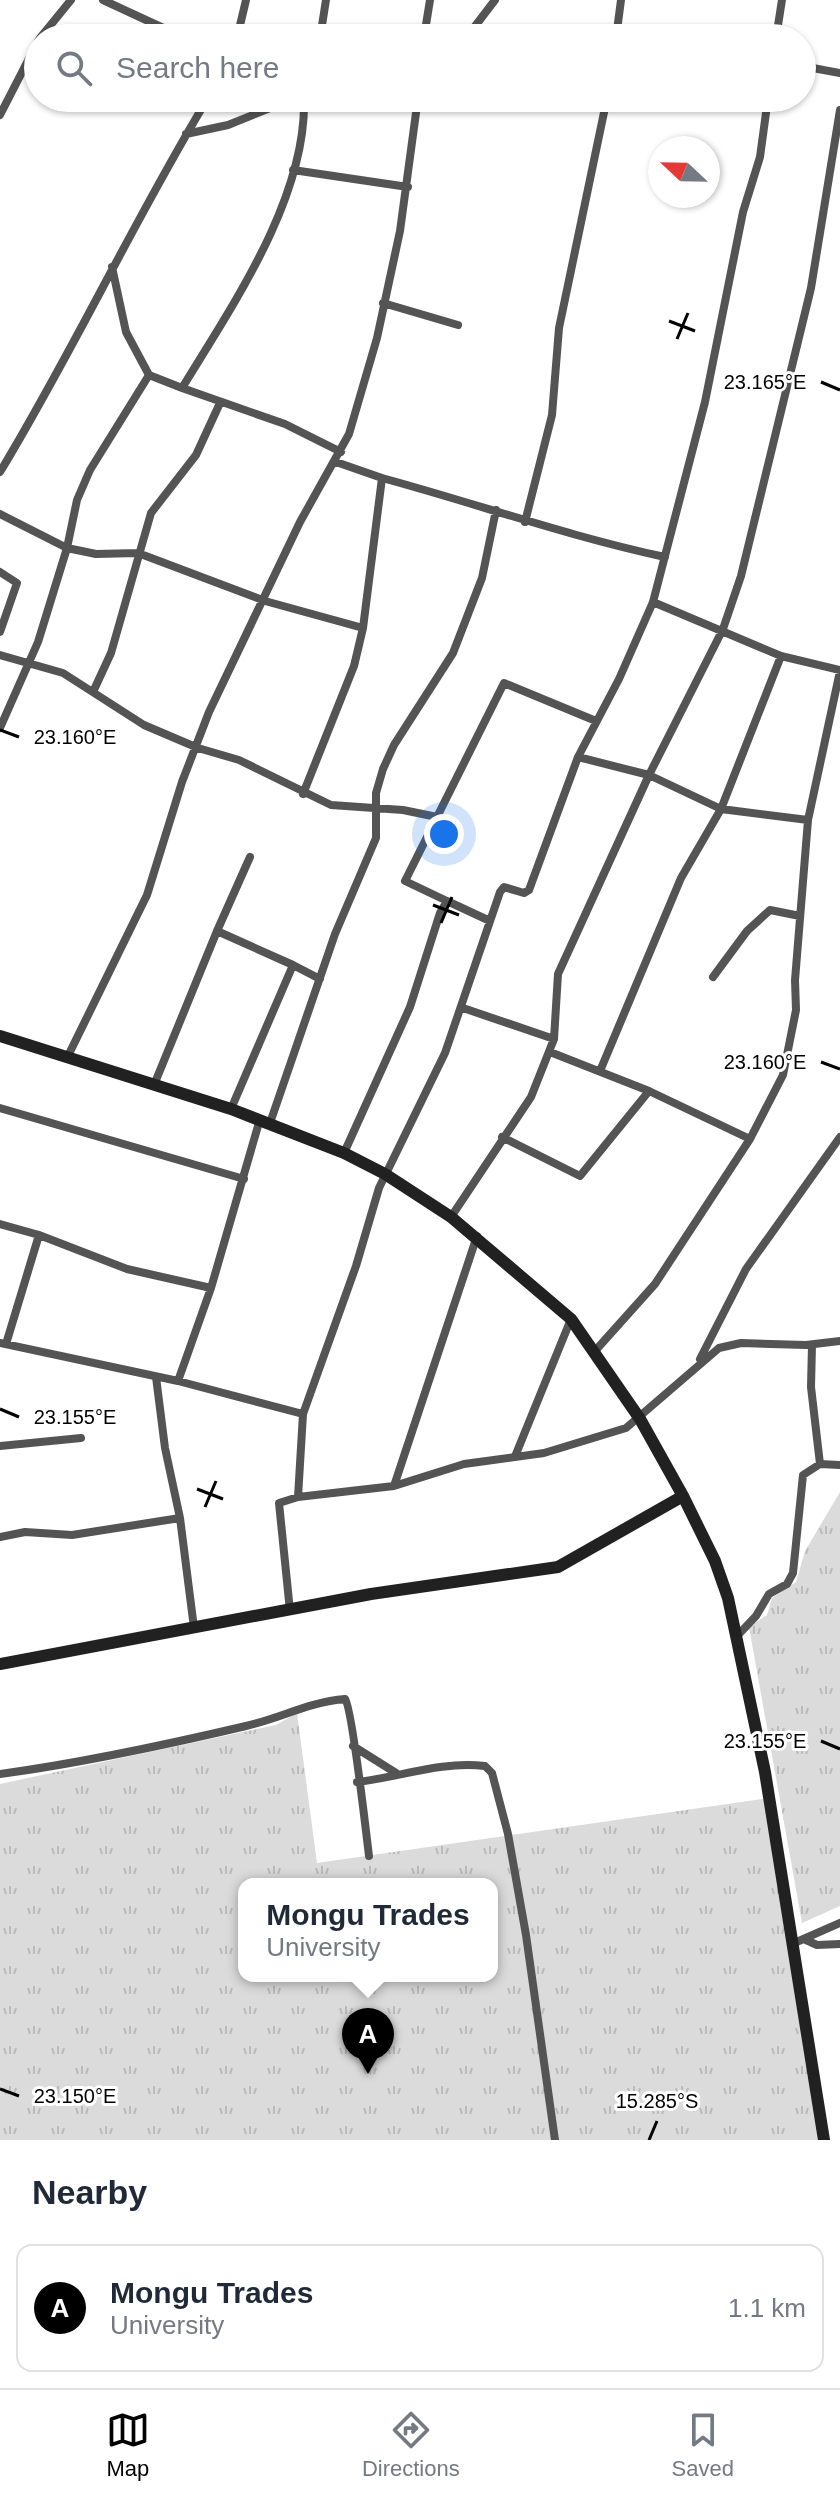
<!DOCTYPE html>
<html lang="en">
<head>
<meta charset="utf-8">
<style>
	:root { --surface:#fff; --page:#f2f2f3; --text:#1f2937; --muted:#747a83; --line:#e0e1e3; --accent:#000 }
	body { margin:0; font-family:Helvetica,sans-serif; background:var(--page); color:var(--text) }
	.compass { position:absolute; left:648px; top:136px; width:72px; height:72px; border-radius:50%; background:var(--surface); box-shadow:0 2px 6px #0004; rotate:292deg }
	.you { position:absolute; left:444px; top:834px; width:28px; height:28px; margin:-20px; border:6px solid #fff; border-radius:50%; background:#1a73e8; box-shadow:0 0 0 12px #1a73e833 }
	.badge { display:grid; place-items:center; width:52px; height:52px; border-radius:50%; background:var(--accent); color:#fff; font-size:26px; font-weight:700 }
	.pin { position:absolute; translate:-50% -66px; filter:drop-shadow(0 2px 4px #0008) }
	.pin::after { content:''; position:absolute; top:42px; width:28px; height:24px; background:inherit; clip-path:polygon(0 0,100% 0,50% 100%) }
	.popup { position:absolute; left:238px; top:1878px; width:260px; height:104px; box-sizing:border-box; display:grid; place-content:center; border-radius:16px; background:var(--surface); filter:drop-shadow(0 2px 6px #0005); font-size:26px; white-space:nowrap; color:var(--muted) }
	.popup b { font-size:30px; color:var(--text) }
	.popup::after { content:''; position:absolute; left:50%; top:100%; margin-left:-16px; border:16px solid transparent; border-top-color:var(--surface) }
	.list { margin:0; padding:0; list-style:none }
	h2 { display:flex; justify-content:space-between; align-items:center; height:104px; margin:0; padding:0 32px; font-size:34px }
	h2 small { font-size:26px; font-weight:400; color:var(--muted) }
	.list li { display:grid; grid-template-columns:52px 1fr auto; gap:24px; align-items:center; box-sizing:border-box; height:128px; margin:0 16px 16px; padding:0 16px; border:2px solid var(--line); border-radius:16px }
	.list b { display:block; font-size:30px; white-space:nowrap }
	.list p { margin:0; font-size:26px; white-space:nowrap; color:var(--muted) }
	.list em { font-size:26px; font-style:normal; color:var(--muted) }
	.icon { flex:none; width:44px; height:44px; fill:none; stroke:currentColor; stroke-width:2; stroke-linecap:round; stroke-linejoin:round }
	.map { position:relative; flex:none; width:840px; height:2140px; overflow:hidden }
	.search { position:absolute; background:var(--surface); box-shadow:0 2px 6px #0004; left:24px; right:24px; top:24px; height:88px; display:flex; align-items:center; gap:20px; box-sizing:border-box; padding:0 28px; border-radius:44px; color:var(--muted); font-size:30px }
	.sheet { height:248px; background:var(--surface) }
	nav { display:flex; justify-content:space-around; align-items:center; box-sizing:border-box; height:112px; border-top:2px solid var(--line); background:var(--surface); font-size:22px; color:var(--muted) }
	nav a { display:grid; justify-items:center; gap:4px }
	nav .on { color:var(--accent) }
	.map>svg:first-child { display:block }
	.park { fill:url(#park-tufts); fill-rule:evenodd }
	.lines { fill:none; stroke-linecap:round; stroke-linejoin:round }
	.street { stroke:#545454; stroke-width:8 }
	.secondary { stroke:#212121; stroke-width:12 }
	.ticks { fill:none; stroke:#000; stroke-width:3 }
	.ticks-label { font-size:20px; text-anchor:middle; fill:#000; stroke:#fff; stroke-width:6; stroke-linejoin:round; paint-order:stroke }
</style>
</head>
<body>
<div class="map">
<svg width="840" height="2140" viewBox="0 0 840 2140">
	<defs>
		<pattern id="park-tufts" width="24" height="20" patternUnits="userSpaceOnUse" patternTransform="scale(2)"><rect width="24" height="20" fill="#dbdbdb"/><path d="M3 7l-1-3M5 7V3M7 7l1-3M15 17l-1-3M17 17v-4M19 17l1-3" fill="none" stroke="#bababa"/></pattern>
	</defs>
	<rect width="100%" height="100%" fill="#fff"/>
	<!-- park -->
	<path class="park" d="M840,1492V1906L802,1923L749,1627L767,1615L772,1598L796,1582L805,1551Z
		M297,1713L317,1863L769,1798L824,2140H0V1784L276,1725ZM244,1884H492V1976H244Z"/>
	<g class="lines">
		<!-- street -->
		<path class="street" d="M103,0L185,38
			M40,38L71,0
			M237,38L246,0
			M320,38L326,0
			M353,38L358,28L424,37L430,0
			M466,38L495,0
			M616,38L621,0
			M776,38L782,0
			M802,66L840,73
			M0,115L38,41
			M186,134L228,125L295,98
			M293,170L408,187
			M112,267L126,332L149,375L182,388C232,306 307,198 304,98
			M383,303L458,325
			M182,388L285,424L341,452
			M0,472C74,350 134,220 208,98
			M382,478C478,504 567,536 665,557
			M0,514L67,548L96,554L138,553L265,601L363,628L382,478L336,462
			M525,522L552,415L559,328L607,98
			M0,572L17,583L0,632
			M653,602L781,656L840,670
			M0,655L63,673L144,725L198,748L239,760L331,805L403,810L437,817L504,683L596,721
			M93,692L111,653L151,513L196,455L220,403
			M0,728L38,642L67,548L77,500L90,470L149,375
			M578,757L649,775L721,809L808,820
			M303,794L354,666L363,628
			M447,901L490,921
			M217,931L250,857
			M293,965L320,979
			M713,977L747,931L770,910L800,916
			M554,1039L558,974L649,775L723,629L741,576L811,288L840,110
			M550,1052L649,1091L750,1139
			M67,1058L147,895L182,782L209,712L300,522L349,434L377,338L400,231L418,98
			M600,1071L681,878L721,809L781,656
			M154,1085L217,931L293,965L231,1109
			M0,1108L244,1179
			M270,1123L335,934L376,838V793L383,769L394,745L453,653L482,578L496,510
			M502,1137L580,1176L649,1091
			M344,1153L410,1007L440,913L447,901L405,881L437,817
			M451,1217L531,1097L554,1039L463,1008
			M0,1224L39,1235L6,1344
			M39,1235L127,1269L211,1288
			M0,1343L178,1381L303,1414
			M812,1345L811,1387L820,1464
			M595,1351L655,1284L750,1139L783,1075L796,1010L795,980L808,820L840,671
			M700,1359L746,1269L840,1137
			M156,1377L165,1448L180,1518L194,1628
			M178,1381L211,1288L260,1119
			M0,1446L81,1438
			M516,1454L571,1319
			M394,1486L464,1464L544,1453L626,1428L719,1348L741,1343L806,1345L840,1341
			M298,1497L394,1486L477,1236
			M0,1537L25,1532L72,1535L180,1518
			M290,1611L279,1503L298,1497L303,1414L356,1266L379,1188L445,1053L500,892L504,887L524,893L529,890L578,757L619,679L653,602L705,402L743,212L760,157L768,98
			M738,1635L756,1616L769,1594L787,1584L793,1573L803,1475L820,1464L840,1465
			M353,1746L396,1773
			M0,1774C82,1763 165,1745 246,1726C281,1718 309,1702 345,1699C352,1707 366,1832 369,1856
			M357,1782C401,1777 439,1761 485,1766L492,1773L508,1834L526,1935L555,2140
			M806,1940L817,1945L840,1944
			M792,1944L840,1923"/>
		<!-- secondary -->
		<path class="secondary" d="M0,1036L231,1109L344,1153L385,1174L451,1217L571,1319L640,1419L683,1496L715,1561L728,1598L765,1772L824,2140
			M0,1664L371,1594L558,1567L683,1496"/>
	</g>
	<!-- ticks -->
	<path class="ticks" d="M669,321L695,331M677,339L688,313M821,382L840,390M0,730L19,737M433,905L459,915M441,923L452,897M821,1062L840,1069M0,1409L19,1417M197,1489L223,1499M205,1507L216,1481M821,1741L840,1749M0,2089L19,2096M649,2140L657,2121"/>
	<g class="ticks-label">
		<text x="765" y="389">23.165°E</text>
		<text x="75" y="744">23.160°E</text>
		<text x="765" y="1069">23.160°E</text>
		<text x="75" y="1424">23.155°E</text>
		<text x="765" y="1748">23.155°E</text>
		<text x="75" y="2103">23.150°E</text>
		<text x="657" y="2108">15.285°S</text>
	</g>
</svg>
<svg class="compass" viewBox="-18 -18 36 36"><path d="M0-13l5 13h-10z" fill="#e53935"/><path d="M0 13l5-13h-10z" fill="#747a83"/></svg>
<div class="you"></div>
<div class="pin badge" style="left:368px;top:2074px">A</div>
<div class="popup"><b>Mongu Trades</b>University</div>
<div class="search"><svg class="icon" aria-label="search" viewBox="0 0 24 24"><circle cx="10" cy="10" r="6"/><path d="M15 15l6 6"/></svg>Search here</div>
</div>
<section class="sheet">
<h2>Nearby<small></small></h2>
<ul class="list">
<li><span class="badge">A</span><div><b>Mongu Trades</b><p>University</p></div><em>1.1 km</em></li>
</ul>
</section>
<nav>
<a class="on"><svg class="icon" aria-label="map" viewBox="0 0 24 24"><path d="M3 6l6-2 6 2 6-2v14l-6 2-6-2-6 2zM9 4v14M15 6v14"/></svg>Map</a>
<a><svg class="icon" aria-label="directions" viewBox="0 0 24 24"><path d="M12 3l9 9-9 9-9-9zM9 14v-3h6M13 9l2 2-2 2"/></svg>Directions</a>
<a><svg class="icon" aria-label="saved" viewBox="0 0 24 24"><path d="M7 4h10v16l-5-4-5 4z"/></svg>Saved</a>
</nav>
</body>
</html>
